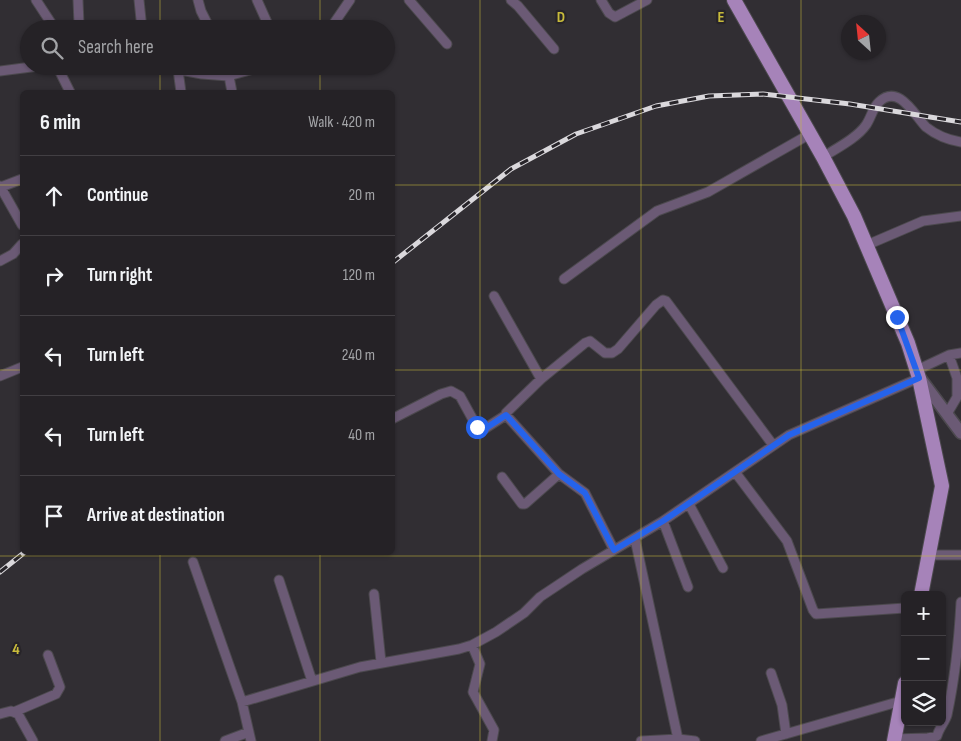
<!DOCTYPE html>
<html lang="en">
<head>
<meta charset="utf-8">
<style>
	:root { --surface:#252226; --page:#2d2a2e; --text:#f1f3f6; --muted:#a3a4a7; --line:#423f43 }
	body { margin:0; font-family:"Sofia Sans Condensed",sans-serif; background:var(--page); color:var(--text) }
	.controls { position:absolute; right:15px; bottom:15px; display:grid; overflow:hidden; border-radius:8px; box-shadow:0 1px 4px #0004 }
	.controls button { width:45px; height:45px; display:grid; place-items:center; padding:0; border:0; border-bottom:1px solid var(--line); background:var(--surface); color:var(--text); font:25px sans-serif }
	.compass { position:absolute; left:841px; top:15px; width:45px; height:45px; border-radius:50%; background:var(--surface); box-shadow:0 1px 4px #0004; rotate:333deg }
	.stop { position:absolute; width:15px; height:15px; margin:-11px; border:4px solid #2563eb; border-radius:50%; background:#fff }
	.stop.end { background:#2563eb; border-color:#fff; box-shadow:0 1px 5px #0008 }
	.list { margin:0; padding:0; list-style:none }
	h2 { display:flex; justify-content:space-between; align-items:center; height:65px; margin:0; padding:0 20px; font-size:21px }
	h2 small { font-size:16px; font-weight:400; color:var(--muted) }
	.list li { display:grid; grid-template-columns:32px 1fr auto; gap:15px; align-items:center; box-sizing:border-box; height:80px; padding:0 20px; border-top:1px solid var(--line) }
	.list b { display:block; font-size:19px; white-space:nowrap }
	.list em { font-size:16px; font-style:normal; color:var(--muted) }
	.icon { flex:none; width:28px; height:28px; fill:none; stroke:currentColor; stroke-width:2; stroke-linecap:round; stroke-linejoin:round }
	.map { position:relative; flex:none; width:961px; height:741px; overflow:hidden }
	.search { position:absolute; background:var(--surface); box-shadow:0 1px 4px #0004; left:20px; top:20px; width:375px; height:55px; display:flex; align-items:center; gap:12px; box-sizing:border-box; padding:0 18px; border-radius:28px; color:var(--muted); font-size:19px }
	.panel { position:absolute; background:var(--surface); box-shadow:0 1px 4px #0004; left:20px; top:90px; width:375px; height:465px; border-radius:8px }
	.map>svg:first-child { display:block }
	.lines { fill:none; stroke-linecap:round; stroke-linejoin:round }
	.minor-casing { stroke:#4c494e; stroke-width:11 }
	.tertiary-casing { stroke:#4c494e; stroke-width:14 }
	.primary-casing { stroke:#4c494e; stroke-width:16 }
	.minor { stroke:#6b5a75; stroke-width:9 }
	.tertiary { stroke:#6b5a75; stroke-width:11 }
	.primary { stroke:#a683b9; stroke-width:14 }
	.rail-casing { stroke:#dad8dc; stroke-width:5 }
	.rail { stroke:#272429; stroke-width:3; stroke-dasharray:9; stroke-linecap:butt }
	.route { stroke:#2563eb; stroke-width:6 }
	.grid { fill:none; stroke:#c8bb3b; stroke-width:1; stroke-opacity:0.55 }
	.grid-label { font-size:16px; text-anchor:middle; font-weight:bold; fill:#c8bb3b; stroke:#272429; stroke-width:4.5; stroke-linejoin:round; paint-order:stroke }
</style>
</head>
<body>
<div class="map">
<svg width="961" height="741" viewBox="0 0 961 741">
	<rect width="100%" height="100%" fill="#312e33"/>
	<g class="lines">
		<defs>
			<path id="minor" d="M36,0L55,29
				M139,0L142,29
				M198,0L201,11L210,29
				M257,0L270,29
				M409,0L447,44
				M511,0L518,6L554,49
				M601,0L609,13L615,17L647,0
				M77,29L79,24L78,0
				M330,29L350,0
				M57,66L70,92
				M159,66L202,74L228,76L264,66
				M227,66L232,92
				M178,70L181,92
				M0,71L39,66
				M823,157C837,148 857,138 866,125C871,118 873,107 879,102C899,83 915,116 926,127C936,135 948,140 961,142
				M0,186L22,225
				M1,187L22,179
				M867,245L923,221L961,216
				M0,261L13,254L22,244
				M564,279L657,211L708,192L810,134
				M494,296L541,379
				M917,370L949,355L961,353
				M0,376L22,367
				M947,414L957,397V378L949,355
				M392,419L441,394L451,391L460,396L477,427L481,431L506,415
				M735,472L787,541L813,610L816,614L905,608
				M502,477L522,504H525L559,474
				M689,504L723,568
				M663,521L688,587
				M635,539L678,739
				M614,550L585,493L559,474L506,415V413L541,379L585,343L590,341L605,353H612L618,349L656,305L663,300L666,301L773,445
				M929,555H961
				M193,562L242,702L251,741
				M279,580L312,681
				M374,594L381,662
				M472,645L480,664L473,692L494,730L492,741
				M771,673L782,705L786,734
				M242,702L360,667L459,649L472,645L496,632L524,613L540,597L582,569L663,521L789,435L919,378
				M14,712L56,694L60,687L48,655
				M0,714L11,711L18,714L33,741
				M894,739L928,738L937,736C939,728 945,722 947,715C955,678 959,640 961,602
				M225,741L249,732
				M641,741L678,739L695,741
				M761,741L901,701"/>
			<path id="tertiary" d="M920,378L961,433"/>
			<path id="primary" d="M734,0L823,157L854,216L908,343L919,378L942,486L921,595
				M894,741L905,683"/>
		</defs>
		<!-- minor casing -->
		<use href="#minor" class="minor-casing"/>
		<!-- tertiary casing -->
		<use href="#tertiary" class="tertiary-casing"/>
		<!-- primary casing -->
		<use href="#primary" class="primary-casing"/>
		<!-- minor -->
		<use href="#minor" class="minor"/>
		<!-- tertiary -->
		<use href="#tertiary" class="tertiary"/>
		<!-- primary -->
		<use href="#primary" class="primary"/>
		<defs>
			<path id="rail" d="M392,263L511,169L576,134L656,106L709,96L763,94L850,104L961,122
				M0,572L25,552"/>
		</defs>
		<!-- rail casing -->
		<use href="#rail" class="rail-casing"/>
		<!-- rail -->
		<use href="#rail" class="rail"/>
	</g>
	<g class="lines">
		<!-- route -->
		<path class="route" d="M477,427L481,431L483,430L506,415L559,474L585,493L614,550L663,521L789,435L919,378L897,317"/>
	</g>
	<!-- grid -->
	<path class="grid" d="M160,0V29M320,0V29M480,0V741M641,0V741M801,0V741M160,66V92M320,66V92M0,185H22M392,185H961M0,370H22M392,370H961M160,552V741M320,552V741M0,556H961"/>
	<g class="grid-label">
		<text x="561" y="22">D</text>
		<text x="721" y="22">E</text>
		<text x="16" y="654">4</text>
	</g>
</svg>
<div class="controls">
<button>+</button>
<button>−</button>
<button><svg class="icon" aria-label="layers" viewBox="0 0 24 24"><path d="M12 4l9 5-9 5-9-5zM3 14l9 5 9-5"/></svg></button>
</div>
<svg class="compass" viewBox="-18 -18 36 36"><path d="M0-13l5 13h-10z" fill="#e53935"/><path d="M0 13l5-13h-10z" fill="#a3a4a7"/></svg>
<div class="stop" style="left:477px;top:427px"></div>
<div class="stop end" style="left:897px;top:317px"></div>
<div class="search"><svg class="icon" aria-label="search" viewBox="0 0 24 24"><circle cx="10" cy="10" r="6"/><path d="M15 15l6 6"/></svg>Search here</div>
<section class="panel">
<h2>6 min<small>Walk · 420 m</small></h2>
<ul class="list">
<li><svg class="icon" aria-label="ahead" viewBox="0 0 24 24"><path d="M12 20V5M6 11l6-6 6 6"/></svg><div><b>Continue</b></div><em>20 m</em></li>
<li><svg class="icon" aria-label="right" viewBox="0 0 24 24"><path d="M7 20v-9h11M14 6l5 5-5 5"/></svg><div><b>Turn right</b></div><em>120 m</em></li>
<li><svg class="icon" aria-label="left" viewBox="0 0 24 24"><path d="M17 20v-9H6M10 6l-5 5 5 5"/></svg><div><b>Turn left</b></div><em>240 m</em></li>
<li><svg class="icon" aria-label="left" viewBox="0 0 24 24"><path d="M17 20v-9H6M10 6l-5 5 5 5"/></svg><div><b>Turn left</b></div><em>40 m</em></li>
<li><svg class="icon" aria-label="arrive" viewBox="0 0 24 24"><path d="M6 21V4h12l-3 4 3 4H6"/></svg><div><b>Arrive at destination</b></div></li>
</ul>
</section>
</div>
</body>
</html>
